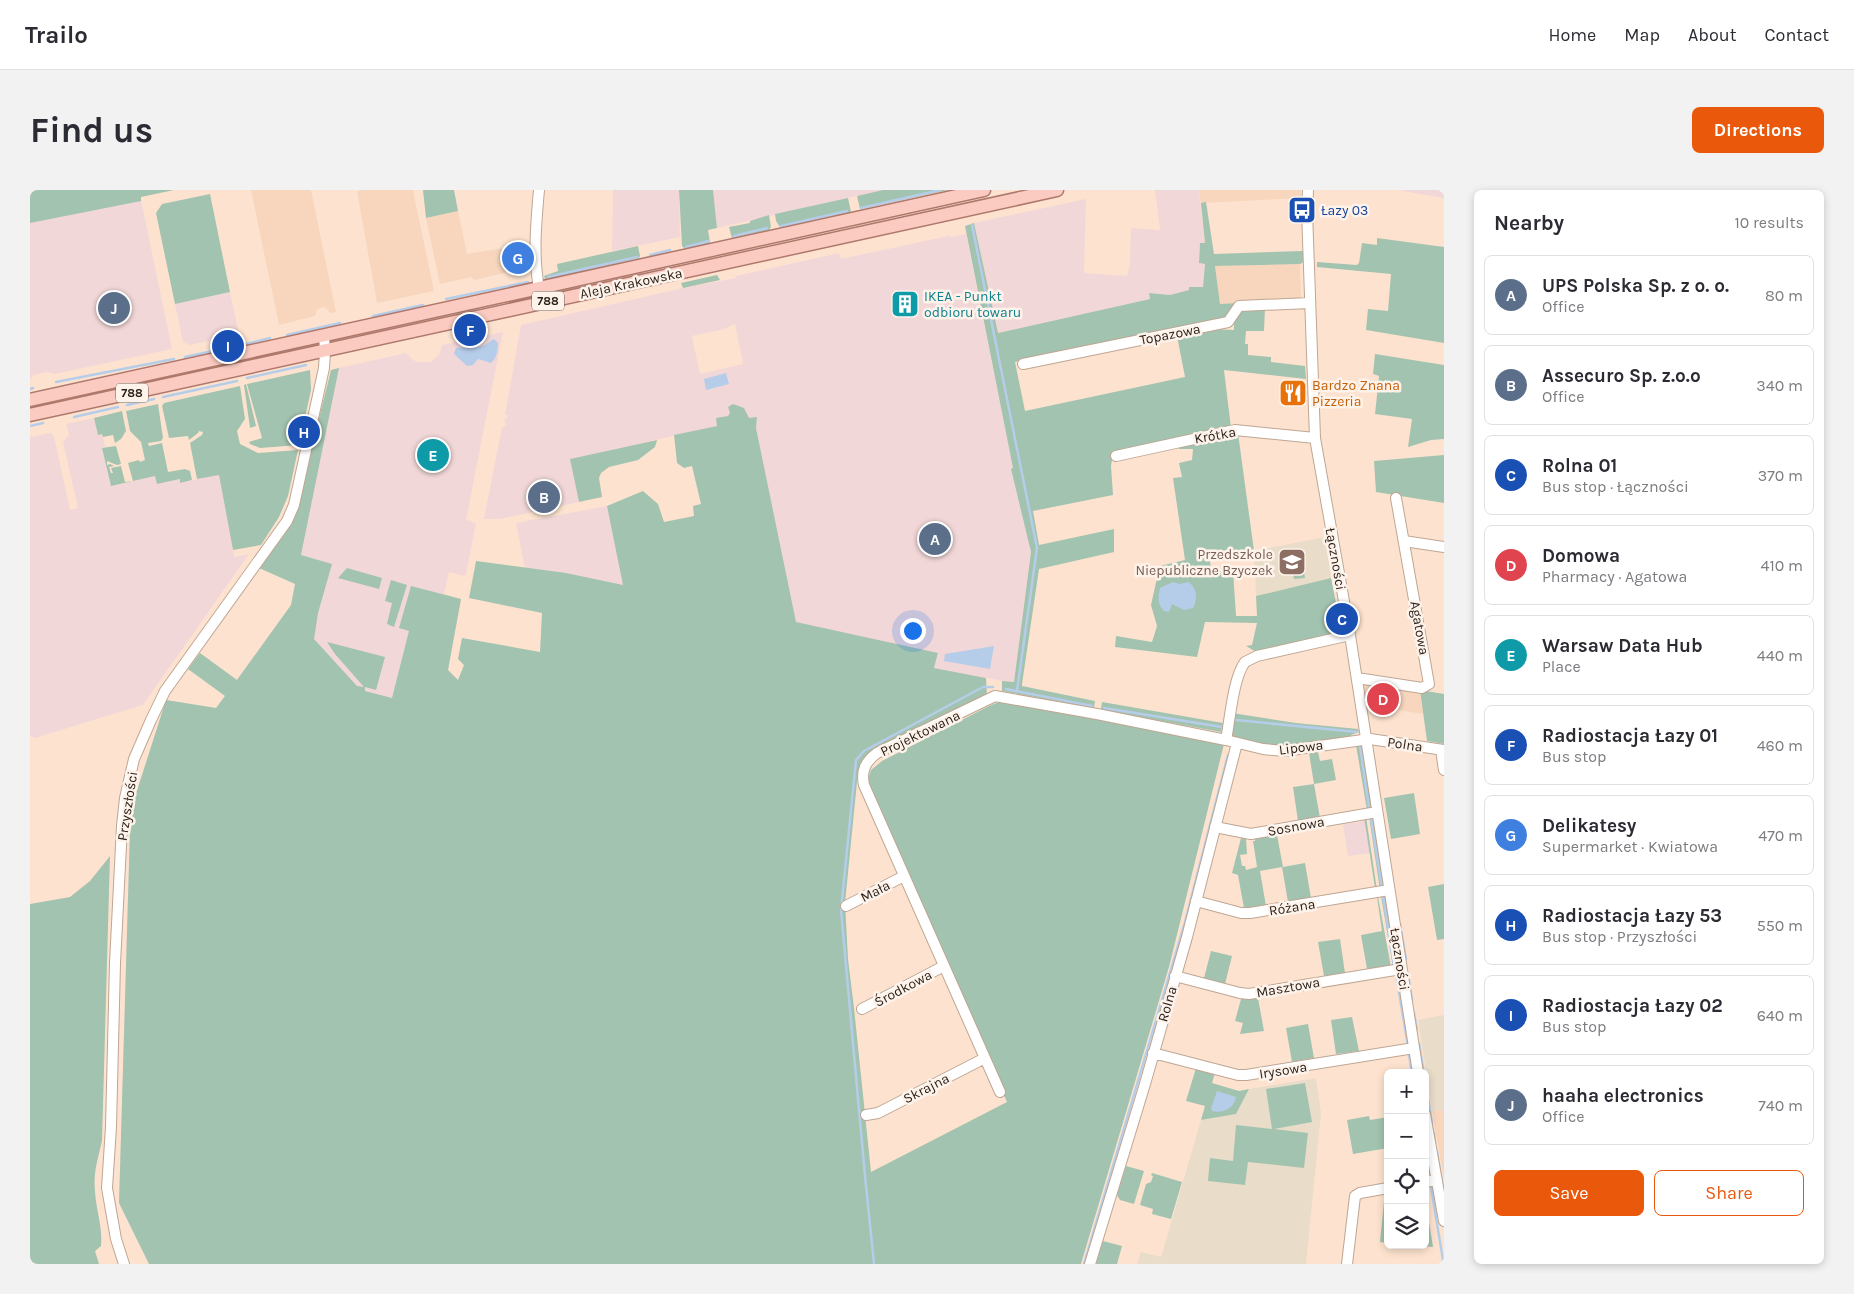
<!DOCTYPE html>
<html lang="en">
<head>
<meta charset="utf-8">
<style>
	:root { --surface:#fff; --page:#f2f2f3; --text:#2b2b33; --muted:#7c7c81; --line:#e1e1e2; --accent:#ea580c }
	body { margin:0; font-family:Karla,sans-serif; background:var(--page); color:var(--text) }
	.controls { position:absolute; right:15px; bottom:15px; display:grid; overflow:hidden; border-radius:8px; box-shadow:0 2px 8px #0003 }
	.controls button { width:45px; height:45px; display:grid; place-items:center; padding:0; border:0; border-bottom:1px solid var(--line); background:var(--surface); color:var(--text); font:25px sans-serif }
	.you { position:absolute; left:882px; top:440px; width:18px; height:18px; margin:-12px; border:4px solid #fff; border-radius:50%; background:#1a73e8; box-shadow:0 0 0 8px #1a73e833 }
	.badge { display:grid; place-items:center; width:32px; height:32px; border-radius:50%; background:var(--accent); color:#fff; font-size:16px; font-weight:700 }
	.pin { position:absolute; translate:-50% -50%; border:2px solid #fff; box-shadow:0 1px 5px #0006 }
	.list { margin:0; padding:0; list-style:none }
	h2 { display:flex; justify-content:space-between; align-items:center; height:65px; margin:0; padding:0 20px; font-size:21px }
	h2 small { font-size:16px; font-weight:400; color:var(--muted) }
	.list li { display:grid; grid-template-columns:32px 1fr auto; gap:15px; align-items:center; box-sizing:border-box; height:80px; margin:0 10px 10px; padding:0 10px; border:1px solid var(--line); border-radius:8px }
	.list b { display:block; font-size:19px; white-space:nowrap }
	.list p { margin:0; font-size:16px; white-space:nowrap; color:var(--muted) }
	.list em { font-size:16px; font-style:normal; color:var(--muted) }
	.actions { display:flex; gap:10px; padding:15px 20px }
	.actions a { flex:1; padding:11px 0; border:1px solid var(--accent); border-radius:8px; text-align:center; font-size:18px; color:var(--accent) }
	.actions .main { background:var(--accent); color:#fff }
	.icon { flex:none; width:28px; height:28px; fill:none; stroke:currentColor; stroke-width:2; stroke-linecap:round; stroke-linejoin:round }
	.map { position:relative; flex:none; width:1414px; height:1074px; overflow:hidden; border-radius:8px }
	header { display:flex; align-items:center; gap:30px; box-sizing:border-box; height:70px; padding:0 25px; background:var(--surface); border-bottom:1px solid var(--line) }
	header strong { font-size:24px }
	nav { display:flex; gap:28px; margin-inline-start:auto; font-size:18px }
	.intro { display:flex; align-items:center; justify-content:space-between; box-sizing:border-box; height:120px; padding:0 30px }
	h1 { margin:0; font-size:35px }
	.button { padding:12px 22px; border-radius:8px; background:var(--accent); color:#fff; font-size:18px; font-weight:700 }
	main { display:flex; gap:30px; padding:0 30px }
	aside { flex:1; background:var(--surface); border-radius:8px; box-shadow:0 2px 8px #0003 }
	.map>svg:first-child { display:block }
	.built { fill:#f7d6bd }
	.industrial { fill:#f2d7d8; fill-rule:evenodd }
	.education { fill:#e9ddc9 }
	.green { fill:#a2c3af }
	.water { fill:#b6cdea }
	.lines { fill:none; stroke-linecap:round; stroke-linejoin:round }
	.stream { stroke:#b6cdea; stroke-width:2.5 }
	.minor-casing { stroke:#bfa693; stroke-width:12 }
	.major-casing { stroke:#af786c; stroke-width:15 }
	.minor { stroke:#fff; stroke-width:10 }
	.major { stroke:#fbcbc2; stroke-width:12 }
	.labels { text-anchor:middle; stroke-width:5; stroke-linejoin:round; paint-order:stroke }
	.shield { fill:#fef3eb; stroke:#685e57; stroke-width:1 }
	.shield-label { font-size:12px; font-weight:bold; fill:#271e17 }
	.transit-label { font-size:14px; fill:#164399; stroke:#fef3eb; text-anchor:start }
	.street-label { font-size:14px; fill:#271e17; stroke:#fef3eb }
	.culture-label { font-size:14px; fill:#0d838f; stroke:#fef3eb; text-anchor:start }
	.food-label { font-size:14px; fill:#c56008; stroke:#fef3eb; text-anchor:start }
	.education-label { font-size:14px; fill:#785e54; stroke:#fef3eb; text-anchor:end }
</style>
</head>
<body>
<header>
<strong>Trailo</strong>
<nav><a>Home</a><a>Map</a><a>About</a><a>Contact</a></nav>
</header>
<div class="intro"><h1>Find us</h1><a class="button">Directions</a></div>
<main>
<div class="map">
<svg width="1414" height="1074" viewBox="0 0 1414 1074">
	<rect width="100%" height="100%" fill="#fde3cf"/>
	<!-- built -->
	<path class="built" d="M221,0H281L306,122L300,123L295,117L287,119L285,126L249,135Z
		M333,0H383L404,101L347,113L327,1Z
		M1169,0H1271V8L1171,13Z
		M428,21L437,64L499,54V77L444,90L441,87L410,94L396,28Z
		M1270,74L1271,111L1190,114L1185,76Z
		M1333,491L1390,500L1393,524L1337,515Z
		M1414,920V989L1402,921Z"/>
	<!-- industrial -->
	<path class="industrial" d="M0,0H109L142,159L25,184L18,182L11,183L4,185L0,190Z
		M583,0H649L650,47L582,61Z
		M683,0H853L687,38Z
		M1125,0H1169L1175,53H1170L1169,73L1175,74L1173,97H1159V100L1140,105L1120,103V109L967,143L944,33L1056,9L1054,83L1097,86L1100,73L1101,38L1130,40Z
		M1373,0H1414V8L1373,1Z
		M936,44L983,278L981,279L1001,362L984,493L904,478L909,463L823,563L652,1074H119L89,1013L100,640L105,607L136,510L186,518L261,415L309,178L376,163L383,170L388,172H400L409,165L412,155L473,142L436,330L446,333L436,384L434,386L419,382L414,404L431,409L418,480L462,523L513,509L522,382L495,378L486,333L577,316L594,395L765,432L726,238L727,227L541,269L549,312L470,329H454L472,237L476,236L474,229L477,228L478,225H475L491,135L653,98L706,88V86L809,63L811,69L918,46L920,45L921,47ZM705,134L713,174L670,184L662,146L694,139Z
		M200,102L209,144L202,145L197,143L188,145L183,150L159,155L153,152L145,114Z
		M64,228L68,245L72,244L73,247L75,257L72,258L81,296L125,286L127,294L150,289L151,293L189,284L204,367L219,364L113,515L5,548L0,546V247L20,243L24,246L40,320L48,318L33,252L39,245L36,234Z
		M1335,631L1340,663L1318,666L1313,634Z"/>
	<!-- education -->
	<path class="education" d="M1295,347L1301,388L1226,406L1224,361Z
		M1414,825V920L1402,921L1388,830Z
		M1286,888L1291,923L1276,1074H1107L1111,1062L1131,1067L1171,930L1206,924L1219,899Z"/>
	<!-- green -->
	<path class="green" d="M0,0H144L111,7V11L0,33Z
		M393,0H424L428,21L396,28Z
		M649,0H683L687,38L678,40L680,53L655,59L652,56Z
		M853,0H918L830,19L827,6Z
		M180,4L200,102L145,114L126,23L132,14Z
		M818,8L821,22L750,37L746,31L745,24Z
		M1176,12L1184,64L1273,61L1274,72L1270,74L1185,76L1190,114L1208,113L1192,131L1127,142L985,172L995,221L1155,187L1147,146L1183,139L1204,140V126L1210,119L1235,118L1234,141H1216L1215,154H1218V165L1241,167V172L1275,176L1276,189L1194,180L1201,238L1083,264L1081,276L1083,305L1003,321L1009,355L1084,339V362L1009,379L992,494V496L1065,511L1064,518L972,501V491L984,492L1001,362L981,279L983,278L935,36L944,33L968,143L1120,109L1119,103L1140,105L1159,100V97H1173L1175,74L1169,73L1170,53H1175L1171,13Z
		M739,25L741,37L739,40L702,48L699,37L720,33V31Z
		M1347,48L1414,57V153L1336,140L1338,119L1358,121L1361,84L1287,77V72L1327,75L1329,73L1332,53L1347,55Z
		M608,56L610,66L609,68L521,88L515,89L514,86L528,81L527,74Z
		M687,85L690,90L653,98L651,93Z
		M1345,164L1414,175V249L1401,250L1378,257L1382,229L1345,224L1349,186L1343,184Z
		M309,178L271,365L302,374L288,423L284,449L327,496L334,497L305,464L297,452L355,467L346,500L335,497V501L362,508L379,441L369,438L381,396L431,409L418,480L428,490L434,475L428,469L432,448L510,462L512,423L439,408L446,371L536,383L593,395L577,316L613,301L628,314L634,332L664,326L663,316L671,314L662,276L654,278L647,273L644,245L687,236L686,228L698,226L700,223L698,217L703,214L714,218L719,228L727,227L726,238L766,432L908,463L904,478L956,488L957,506L840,564L834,568L828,582L815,713L818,769L824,818L841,982L977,912L837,592L841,580L852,571L961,515L972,511L1194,554L1139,777L1051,1074H119L89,1013L100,640L105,607L136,510L186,518L195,506L158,479L170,463L207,490L261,415L265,394L229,378L264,329L301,180Z
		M280,180L281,200L269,255L230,258L220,254L219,252L232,248L217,194Z
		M216,194L226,236L220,238L214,195Z
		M210,196L215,229L207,241L210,254L228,263L268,260L258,306L249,327L231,355L203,360L189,285L167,289L160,253L172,245L173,242L169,241L168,243L159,250L158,246L139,248L132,216L134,213Z
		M128,214L133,248L131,251L118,253L119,256L132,253L138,282L155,279L160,281L162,290L150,293V289L127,294L125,286L81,296L72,258L86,256L91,274L87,275L77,271V275L80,274L84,276L79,277L81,283H83L81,278L91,276L95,292L103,291L98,273L109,270L110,272L115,270L111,252L100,241L96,221Z
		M92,221L96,241L91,249L85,253L83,245L73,247L72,244L68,245L64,228Z
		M1208,243L1224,361L1180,370L1181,382L1203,380L1206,426H1227L1226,406L1301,388L1312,442L1228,463L1216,456L1222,455L1227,433L1175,432L1167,467L1085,457L1086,446L1122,452L1127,436L1121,415L1127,388L1122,378L1155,370L1143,288L1152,287L1149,273L1162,270L1163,259H1149L1148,255Z
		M627,250L625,257L608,270L579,277L571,283L569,288L572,307L549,312L540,269Z
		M1414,265V313L1346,302L1344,271Z
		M1272,371L1275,388L1264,389L1261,373Z
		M317,378L352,388L349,399L308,388Z
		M361,390L377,395L364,437L357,434L362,413L355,411Z
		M1390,500L1414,504V554L1397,551Z
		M1072,512L1193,533L1191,542L1071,520Z
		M1202,523L1266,533L1328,539L1329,542L1321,545V548L1246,557L1205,549L1203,546Z
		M1330,553L1333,556L1343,619L1337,620L1326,555Z
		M1288,562L1290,571L1302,569L1306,590L1284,594L1290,628L1268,631L1263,597L1284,594L1279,563Z
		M1384,603L1390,644L1361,649L1354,608Z
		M1339,626L1344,627L1355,698L1350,700Z
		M1334,627H1336L1347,700L1345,698Z
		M1247,645L1253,677L1275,673L1281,708L1258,712L1252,677L1230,681L1236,716L1214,718L1208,685L1202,683L1211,648L1216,649L1217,664L1210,665L1212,676H1215L1216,680L1227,677L1223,651H1225V649Z
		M80,666L72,951C68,968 63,984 65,1001C66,1020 73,1038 71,1056L65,1061L69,1074H0V714L40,707L60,691Z
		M1414,694V749L1407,750L1398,697Z
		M1354,705L1356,706L1367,775L1363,777L1351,706Z
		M1347,707H1348L1361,777L1358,778L1357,776L1337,779L1331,745L1352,741Z
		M1310,749L1315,783L1294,786L1288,752Z
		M1181,761L1202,766L1195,794L1174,788Z
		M1228,808L1234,841L1210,844L1213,833L1205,831L1211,809Z
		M1322,827L1329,861L1306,864L1301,830Z
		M1278,834L1284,868L1262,872L1256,838Z
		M1166,878L1185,883L1182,893L1209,901L1219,899L1206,924L1171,930L1175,916L1156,911Z
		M1275,893L1282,932L1244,939L1278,943L1274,978L1218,972L1215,995L1178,991L1180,968L1203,971L1206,935L1242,939L1236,899Z
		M1339,926L1340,930L1358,927V958L1323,964L1317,930Z
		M1096,976L1114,981L1104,1014L1090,1010L1087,1005Z
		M1122,983L1152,992L1141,1029L1122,1024L1123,1019L1110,1015L1116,994L1121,992L1123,986L1121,985Z
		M1395,1007L1403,1057L1382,1055H1395Z
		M1354,1011H1358V1053L1350,1052Z
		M1073,1051L1092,1056L1087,1074H1066Z"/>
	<!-- water -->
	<path class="water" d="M464,149L468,153C468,160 467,168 461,173L448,169L443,175L437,176L424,164L426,158L453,156Z
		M696,183L699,194L676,200L674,189Z
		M1143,392L1150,394L1158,392C1167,397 1168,409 1163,418L1154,420L1142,414L1139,422L1134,421C1127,413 1128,408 1130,398Z
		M964,456L960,479L914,471L915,464Z
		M1187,901L1206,907C1204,918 1193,924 1182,921L1181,919Z"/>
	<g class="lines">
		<!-- stream -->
		<path class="stream" d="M831,18L910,0
			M942,35L1007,358L987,501
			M751,36L817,21
			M704,46L737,38
			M656,57L679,51
			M620,65L640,60
			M518,87L607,67
			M416,109L498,92
			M343,126L393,115
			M257,145L310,133
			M155,167L183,161L190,157L211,153L216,154L240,148
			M217,188L276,175
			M26,192L144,169
			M0,199L3,198
			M133,207L207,191
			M97,215L124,209
			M44,227L88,217
			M0,236L13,233
			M976,499L1062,516
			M1074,518L1192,537
			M1206,530L1327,542
			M1330,556L1339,618
			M1341,628L1352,698
			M1353,706L1364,776
			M1370,734L1376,769
			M1366,784L1378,856
			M1378,784L1382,810
			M1384,823L1387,840
			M1389,853L1394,883
			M1379,865L1382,883
			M1395,890L1402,933
			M1404,943L1405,953
			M1395,962L1400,987
			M1407,962L1413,998
			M1401,997L1413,1070
			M844,1074L835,986L811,720L826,570L834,561L953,497H963
			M1054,1074L1155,732L1198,565"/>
		<defs>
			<path id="minor" d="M509,0C506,33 503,66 509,98
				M1278,0L1277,21L1285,248L1320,445L1388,883
				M993,174L1198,132L1209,116L1280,113
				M1086,266L1205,240L1285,248
				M1374,351L1414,357
				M1327,488L1392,498L1399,494L1366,308
				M1196,550C1200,530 1203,488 1215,472L1227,466L1320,445
				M1411,560L1414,580
				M1185,637L1221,644L1347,622
				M1166,711L1211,723H1220L1359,700
				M816,716L874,686
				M1145,786L1210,803L1219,804L1371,779
				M832,819L914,776
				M1123,863L1208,885H1216L1384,858
				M970,902L834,595C831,581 835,572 847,563L965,506L1067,524L1196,550L1233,559L1254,561L1340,549L1414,560
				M1395,924L1414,1031
				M836,925L848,923L955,868
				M1395,992L1407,990
				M94,1074L86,1049L77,998L81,937L85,773L92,636L95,608L104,569L121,530L135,501L257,331L264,315L294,178L295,161L294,146
				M1060,1074L1115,894L1157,747L1207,553
				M1317,1074L1325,1006L1330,1003L1358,998"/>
			<path id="major" d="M0,210L954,0
				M0,225L1027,0"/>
		</defs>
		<!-- minor casing -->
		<use href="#minor" class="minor-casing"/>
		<!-- major casing -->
		<use href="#major" class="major-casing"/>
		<!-- minor -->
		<use href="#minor" class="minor"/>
		<!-- major -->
		<use href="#major" class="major"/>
	</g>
	<!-- icons -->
	<defs>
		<symbol id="bus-square" viewBox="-11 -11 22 22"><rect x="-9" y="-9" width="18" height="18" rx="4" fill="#1a4fb4" stroke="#fef3eb"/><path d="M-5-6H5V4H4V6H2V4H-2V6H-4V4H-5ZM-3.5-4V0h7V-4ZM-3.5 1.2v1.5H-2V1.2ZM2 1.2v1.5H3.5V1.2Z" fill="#fff"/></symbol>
		<symbol id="building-square" viewBox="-11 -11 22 22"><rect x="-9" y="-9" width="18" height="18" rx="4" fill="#0f9aa8" stroke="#fef3eb"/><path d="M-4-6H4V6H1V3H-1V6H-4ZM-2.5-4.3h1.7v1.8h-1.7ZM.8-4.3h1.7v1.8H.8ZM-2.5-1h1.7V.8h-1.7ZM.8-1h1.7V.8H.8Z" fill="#fff"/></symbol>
		<symbol id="restaurant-square" viewBox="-11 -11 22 22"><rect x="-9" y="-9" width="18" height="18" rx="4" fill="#e8710a" stroke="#fef3eb"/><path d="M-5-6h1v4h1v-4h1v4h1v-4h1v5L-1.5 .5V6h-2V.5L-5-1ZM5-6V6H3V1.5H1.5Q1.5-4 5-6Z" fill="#fff"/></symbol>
		<symbol id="school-square" viewBox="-11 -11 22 22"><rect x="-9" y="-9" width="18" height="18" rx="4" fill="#8d6e63" stroke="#fef3eb"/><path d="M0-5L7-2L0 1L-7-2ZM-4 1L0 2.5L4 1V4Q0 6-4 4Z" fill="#fff"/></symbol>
	</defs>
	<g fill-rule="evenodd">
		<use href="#bus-square" x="1256" y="4" width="32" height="32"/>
		<use href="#building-square" x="859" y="98" width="32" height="32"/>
		<use href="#restaurant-square" x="1247" y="187" width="32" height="32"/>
		<use href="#school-square" x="1246" y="356" width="32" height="32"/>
	</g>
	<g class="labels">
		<!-- shield labels -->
		<g class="shield">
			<rect x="502" y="101.5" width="32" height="19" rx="4"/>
			<rect x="86" y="193.5" width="32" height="19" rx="4"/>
		</g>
		<g class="shield-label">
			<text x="518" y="115">788</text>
			<text x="102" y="207">788</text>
		</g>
		<!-- transit labels -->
		<g class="transit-label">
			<text x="1291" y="25">Łazy 03</text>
		</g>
		<!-- street labels -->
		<g class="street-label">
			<text transform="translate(601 93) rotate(-12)" y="5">Aleja Krakowska</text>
			<text transform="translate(1140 144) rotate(-11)" y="5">Topazowa</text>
			<text transform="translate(1185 245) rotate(-10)" y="5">Krótka</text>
			<text transform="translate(1306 369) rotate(80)" y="5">Łączności</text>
			<text transform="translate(1390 438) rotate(80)" y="5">Agatowa</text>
			<text transform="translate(890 543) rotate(-26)" y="5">Projektowana</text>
			<text transform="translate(1375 554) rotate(9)" y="5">Polna</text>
			<text transform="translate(1271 557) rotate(-7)" y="5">Lipowa</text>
			<text transform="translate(97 616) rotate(-81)" y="5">Przyszłości</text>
			<text transform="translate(1266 636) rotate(-10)" y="5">Sosnowa</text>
			<text transform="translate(845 701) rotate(-27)" y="5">Mała</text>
			<text transform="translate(1262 717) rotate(-9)" y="5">Różana</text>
			<text transform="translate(1370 769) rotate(81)" y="5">Łączności</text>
			<text transform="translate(1258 797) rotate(-10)" y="5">Masztowa</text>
			<text transform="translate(873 798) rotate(-28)" y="5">Środkowa</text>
			<text transform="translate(1137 814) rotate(-74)" y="5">Rolna</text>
			<text transform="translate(1253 880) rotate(-9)" y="5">Irysowa</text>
			<text transform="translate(896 898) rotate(-27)" y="5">Skrajna</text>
		</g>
		<!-- culture labels -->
		<g class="culture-label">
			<text x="894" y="111">IKEA - Punkt<tspan x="894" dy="16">odbioru towaru</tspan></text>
		</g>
		<!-- food labels -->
		<g class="food-label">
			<text x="1282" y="200">Bardzo Znana<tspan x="1282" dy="16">Pizzeria</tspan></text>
		</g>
		<!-- education labels -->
		<g class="education-label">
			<text x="1243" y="369">Przedszkole<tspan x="1243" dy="16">Niepubliczne Bzyczek</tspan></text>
		</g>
	</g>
</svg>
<div class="controls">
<button>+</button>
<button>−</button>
<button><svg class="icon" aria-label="locate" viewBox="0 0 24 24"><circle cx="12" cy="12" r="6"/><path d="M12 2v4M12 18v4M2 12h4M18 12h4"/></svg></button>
<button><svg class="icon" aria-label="layers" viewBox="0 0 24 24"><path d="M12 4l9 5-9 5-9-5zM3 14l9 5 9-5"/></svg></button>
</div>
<div class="you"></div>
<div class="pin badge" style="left:905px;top:349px;background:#5c6f8a">A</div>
<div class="pin badge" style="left:514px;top:307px;background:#5c6f8a">B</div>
<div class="pin badge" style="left:1312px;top:429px;background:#1a4fb4">C</div>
<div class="pin badge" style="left:1353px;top:509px;background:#e0444e">D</div>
<div class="pin badge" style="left:403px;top:265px;background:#0f9aa8">E</div>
<div class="pin badge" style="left:440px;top:140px;background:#1a4fb4">F</div>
<div class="pin badge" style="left:488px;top:68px;background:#3f7fe0">G</div>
<div class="pin badge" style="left:274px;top:242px;background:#1a4fb4">H</div>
<div class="pin badge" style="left:198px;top:156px;background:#1a4fb4">I</div>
<div class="pin badge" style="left:84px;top:118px;background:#5c6f8a">J</div>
</div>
<aside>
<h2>Nearby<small>10 results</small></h2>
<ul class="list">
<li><span class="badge" style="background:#5c6f8a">A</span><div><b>UPS Polska Sp. z o. o.</b><p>Office</p></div><em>80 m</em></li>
<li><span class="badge" style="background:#5c6f8a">B</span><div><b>Assecuro Sp. z.o.o</b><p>Office</p></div><em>340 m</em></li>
<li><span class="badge" style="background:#1a4fb4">C</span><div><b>Rolna 01</b><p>Bus stop · Łączności</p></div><em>370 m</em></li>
<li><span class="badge" style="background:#e0444e">D</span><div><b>Domowa</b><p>Pharmacy · Agatowa</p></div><em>410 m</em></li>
<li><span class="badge" style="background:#0f9aa8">E</span><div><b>Warsaw Data Hub</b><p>Place</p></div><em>440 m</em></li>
<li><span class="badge" style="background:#1a4fb4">F</span><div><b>Radiostacja Łazy 01</b><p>Bus stop</p></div><em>460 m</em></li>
<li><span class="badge" style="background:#3f7fe0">G</span><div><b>Delikatesy</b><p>Supermarket · Kwiatowa</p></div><em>470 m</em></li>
<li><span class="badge" style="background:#1a4fb4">H</span><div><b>Radiostacja Łazy 53</b><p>Bus stop · Przyszłości</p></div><em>550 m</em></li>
<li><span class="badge" style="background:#1a4fb4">I</span><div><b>Radiostacja Łazy 02</b><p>Bus stop</p></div><em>640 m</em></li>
<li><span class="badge" style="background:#5c6f8a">J</span><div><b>haaha electronics</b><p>Office</p></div><em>740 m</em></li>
</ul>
<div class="actions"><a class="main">Save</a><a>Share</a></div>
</aside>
</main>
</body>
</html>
